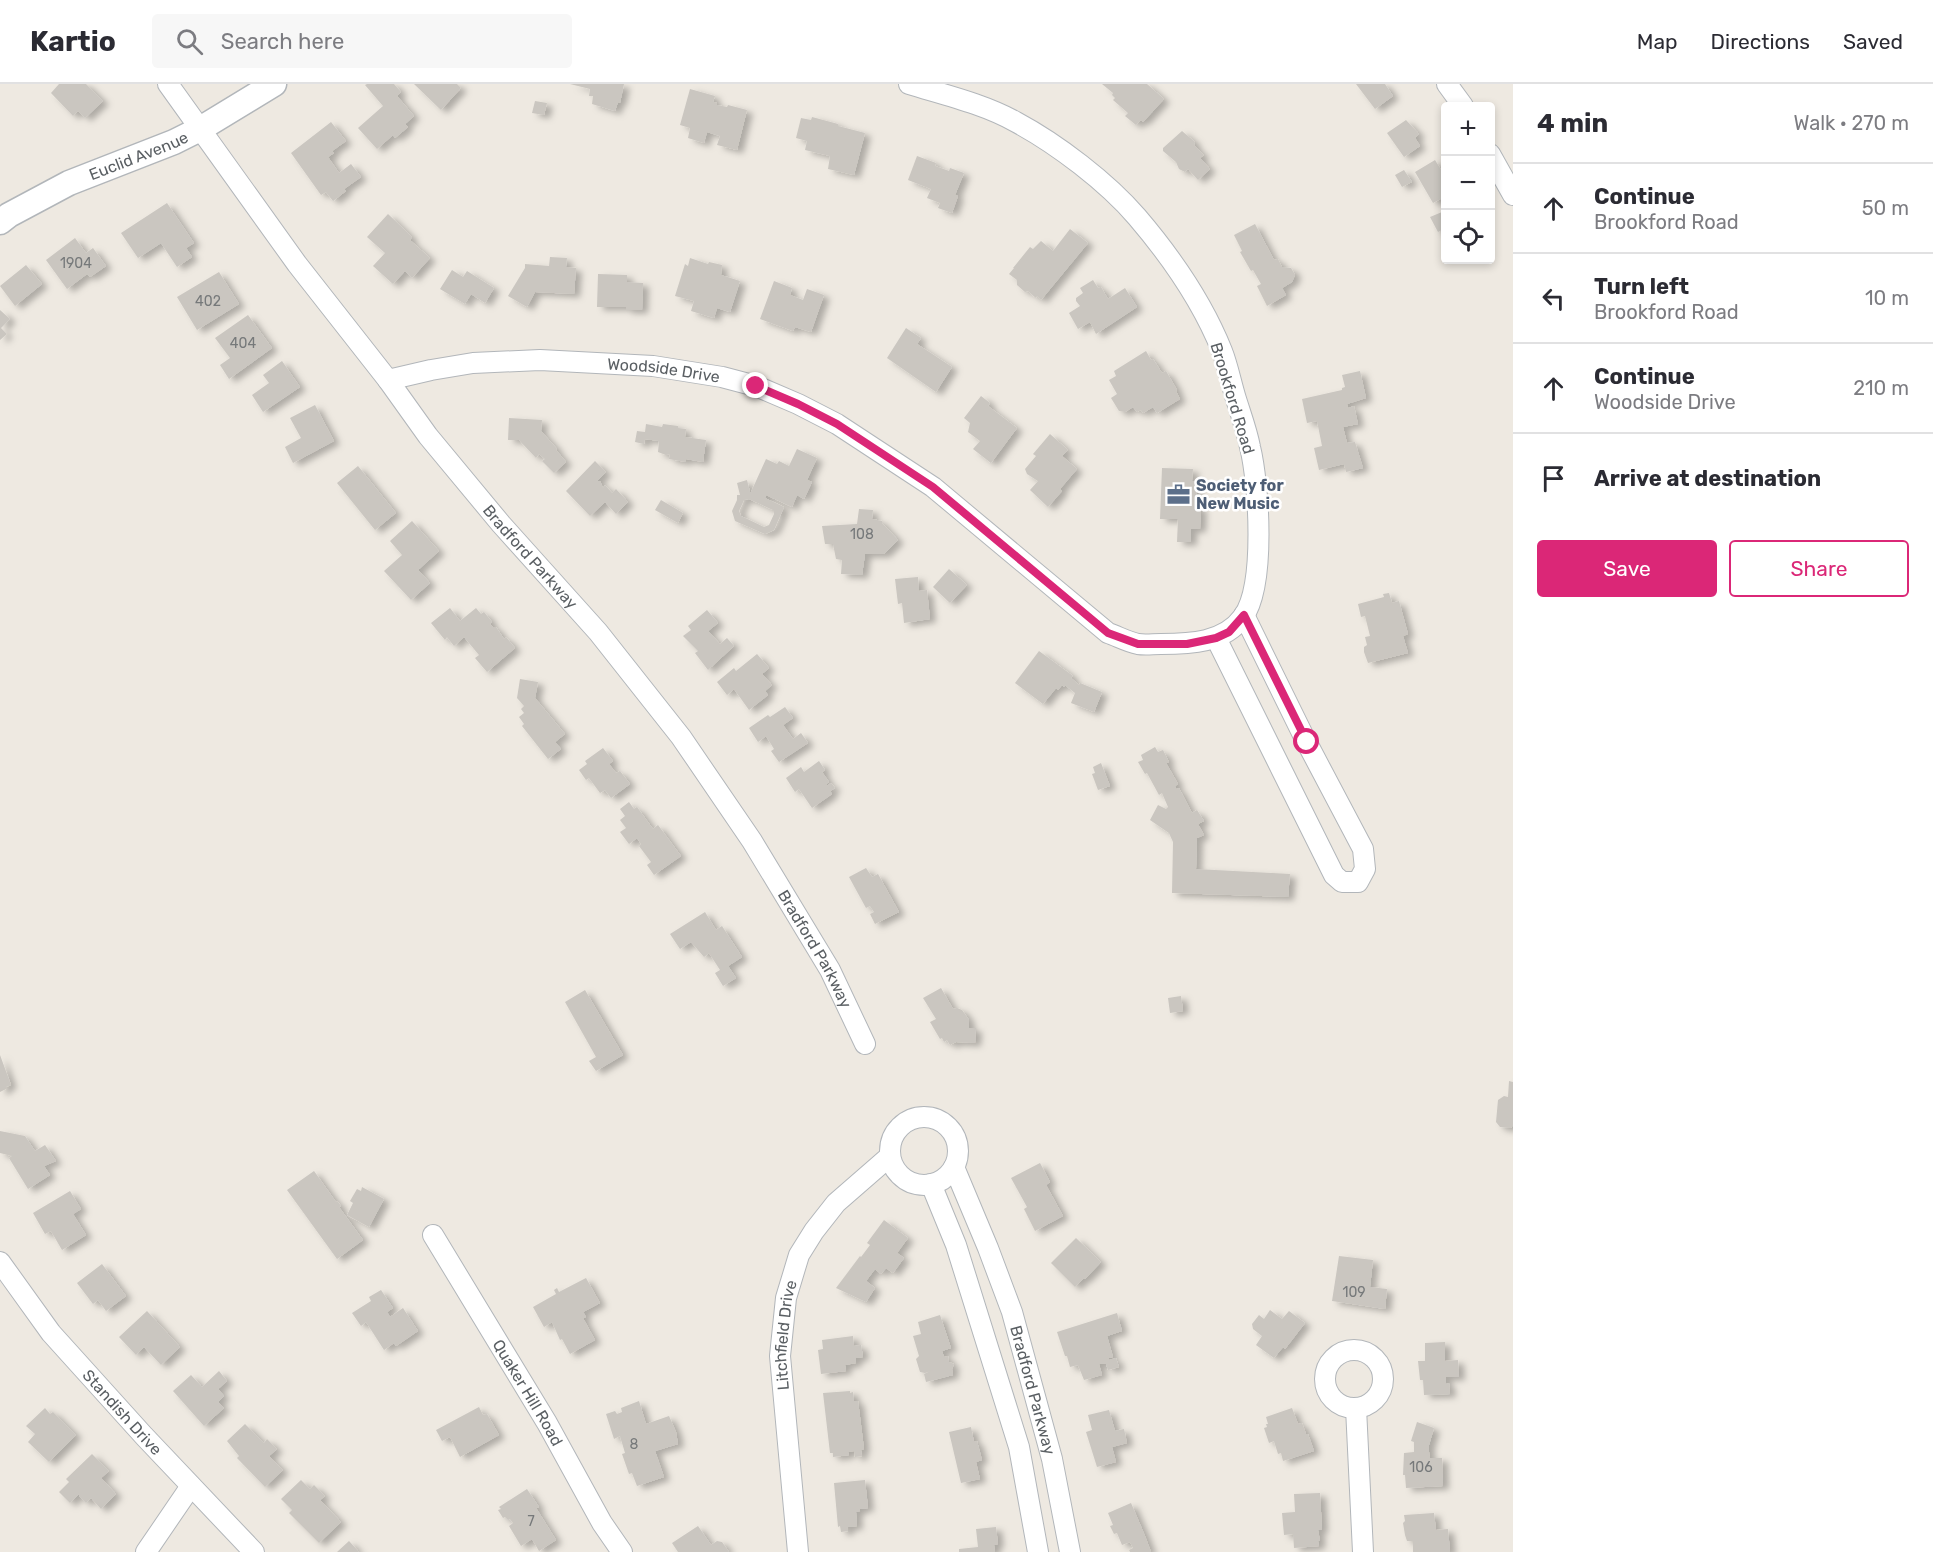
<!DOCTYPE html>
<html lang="en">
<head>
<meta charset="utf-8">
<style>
	:root { --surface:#fff; --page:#f7f7f7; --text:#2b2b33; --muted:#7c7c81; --line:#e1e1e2; --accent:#db2777 }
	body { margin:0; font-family:Rubik,sans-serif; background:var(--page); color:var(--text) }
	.controls { position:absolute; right:18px; top:18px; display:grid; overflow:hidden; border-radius:6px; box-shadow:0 3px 9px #0003 }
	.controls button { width:54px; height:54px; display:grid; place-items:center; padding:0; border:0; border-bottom:2px solid var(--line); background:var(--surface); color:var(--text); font:30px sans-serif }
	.stop { position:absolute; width:18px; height:18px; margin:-14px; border:4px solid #db2777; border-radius:50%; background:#fff }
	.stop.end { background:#db2777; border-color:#fff; box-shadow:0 2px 6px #0008 }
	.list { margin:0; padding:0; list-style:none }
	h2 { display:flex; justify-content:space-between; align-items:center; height:78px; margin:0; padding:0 24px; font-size:26px }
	h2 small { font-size:20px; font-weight:400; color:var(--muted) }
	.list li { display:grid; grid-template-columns:39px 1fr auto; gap:18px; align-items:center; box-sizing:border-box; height:90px; padding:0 24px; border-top:2px solid var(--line) }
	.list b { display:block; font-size:22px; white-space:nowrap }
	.list p { margin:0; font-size:20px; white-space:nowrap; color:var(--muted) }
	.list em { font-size:20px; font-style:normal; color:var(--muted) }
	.actions { display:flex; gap:12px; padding:18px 24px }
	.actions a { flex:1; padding:14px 0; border:2px solid var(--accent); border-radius:6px; text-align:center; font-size:21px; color:var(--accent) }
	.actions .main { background:var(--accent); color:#fff }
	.icon { flex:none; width:33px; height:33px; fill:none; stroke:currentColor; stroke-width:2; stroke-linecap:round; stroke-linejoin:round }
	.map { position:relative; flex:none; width:1513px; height:1468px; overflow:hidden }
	header { display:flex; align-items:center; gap:36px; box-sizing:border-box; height:84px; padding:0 30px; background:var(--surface); border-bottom:2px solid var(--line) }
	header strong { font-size:28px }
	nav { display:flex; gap:33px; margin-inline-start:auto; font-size:21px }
	.search { width:420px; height:54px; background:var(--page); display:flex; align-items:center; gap:15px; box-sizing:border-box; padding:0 21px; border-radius:6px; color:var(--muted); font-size:22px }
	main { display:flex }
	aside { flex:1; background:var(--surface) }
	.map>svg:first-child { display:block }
	.building { fill:#cac6c0; fill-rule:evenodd; filter:url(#shadow) }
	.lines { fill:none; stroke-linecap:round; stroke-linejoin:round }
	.minor-casing { stroke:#b2b6ba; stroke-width:22 }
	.tertiary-casing { stroke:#b2b6ba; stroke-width:27 }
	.minor { stroke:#fff; stroke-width:20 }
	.tertiary { stroke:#fff; stroke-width:24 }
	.route { stroke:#db2777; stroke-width:8 }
	.labels { text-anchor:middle; stroke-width:5; stroke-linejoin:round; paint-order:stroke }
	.number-label { font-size:14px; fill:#76797a }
	.street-label { font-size:16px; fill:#5a5f63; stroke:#fff }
	.service-label { font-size:16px; font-weight:bold; fill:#4e5e75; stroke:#fff; text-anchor:start }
</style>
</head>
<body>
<header>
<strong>Kartio</strong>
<div class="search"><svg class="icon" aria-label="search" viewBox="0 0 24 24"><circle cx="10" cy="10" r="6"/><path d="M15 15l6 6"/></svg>Search here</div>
<nav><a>Map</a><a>Directions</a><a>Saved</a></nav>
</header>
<main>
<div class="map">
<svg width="1513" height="1468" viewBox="0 0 1513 1468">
	<defs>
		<filter id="shadow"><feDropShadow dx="6" dy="3.5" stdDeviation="3" flood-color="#0004"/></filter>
	</defs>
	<rect width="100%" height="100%" fill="#eee9e1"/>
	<!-- building -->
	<path class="building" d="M59,0H86L103,17L85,34L78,27L73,32L51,9Z
		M367,0H394L401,8L397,12L414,32L405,40L408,43L395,54L393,51L377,65L358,44L383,22L365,1Z
		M414,0H457L461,4L441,26Z
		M570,0H624L620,19L618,18L615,27L592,20L593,12H589L590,5Z
		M1102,0H1147L1164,15L1143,38L1141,36L1136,41L1125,32L1128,29L1113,16L1115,14L1112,11L1113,9Z
		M1356,0H1385L1393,12L1375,25Z
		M690,5L715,12L713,18L717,19V21L727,23L728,21L747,26L737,66L717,61L720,52L707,48L704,59L688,54L690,44L680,41Z
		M535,17L547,19L544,31L532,29Z
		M812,33L838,40V42L865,49L854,91L828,85L830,72L805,66L807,57L796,54L801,34L811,36Z
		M1406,36L1419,50L1415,54L1420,62L1404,73L1387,49Z
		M331,38L346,57L332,67L334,69L328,73L339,89L351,80L361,93L344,105L346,107L333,117L326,108L321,111L291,69Z
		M1182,47L1195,58L1194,61L1204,71L1200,74L1210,85L1198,96L1188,85L1185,88L1179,85L1176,78L1163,67V64Z
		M917,72L936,79L935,82L949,87L950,84L964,89L955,111L958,112L952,129L938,124L940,119L927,114L931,105L908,96Z
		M1435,76L1446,94V112L1433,119L1415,88Z
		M1404,86L1412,98L1402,103L1395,91Z
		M167,119L194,159L186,164L192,173L177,183L161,159L138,174L121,149Z
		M1442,128L1443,130L1446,129V144L1438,148L1430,133Z
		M388,130L412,153L410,156L430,174L412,194L405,187L393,200L373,182L385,169L367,153Z
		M1255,140L1274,176L1278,175L1282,183L1291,184L1295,191L1292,198L1282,204L1286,211L1267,222L1257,202L1261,200L1253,186L1251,187L1240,168L1242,167L1234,151Z
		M1070,145L1088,159L1041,216L1037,212L1036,214L1028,207L1025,208L1017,201V196L1009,190L1014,184H1013L1030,163L1033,165L1041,157L1053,167Z
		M75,154L86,169L93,164L106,182L90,193L87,190L67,205L46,176Z
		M550,173L567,174L566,183L576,184L574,210L535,208L527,223L508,212L525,184V180L549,182Z
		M690,174L708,180L709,178L722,181L721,191L740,197L730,228L717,224L714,234L691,227L694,217L675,212L685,180L688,182Z
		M26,181L42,200L15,222L0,202Z
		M452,186L463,193L467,187L494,204L485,219L471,210L465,220L440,205Z
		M219,188L239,220L197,246L177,213Z
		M598,190L627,191V198L643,199L642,226H626V223H597Z
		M1093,196L1098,204L1101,203L1108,215L1125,204L1137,223L1096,250L1090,238L1078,245L1069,229L1080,222L1076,217V214L1083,209L1080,204Z
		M774,197L792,204L790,211L803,216L807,205L824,211L811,248L795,243L793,247L760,235Z
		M0,226L10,235L1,244L7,250L0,256Z
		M248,231L272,264L229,295L220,281L230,274L215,254Z
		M906,244L921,254L917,260L952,283L936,308L887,274Z
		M1146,267L1151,276L1153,275L1162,289L1166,287L1177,306L1176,307L1180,315L1157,329L1153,323L1143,329L1141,326L1137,328L1133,323L1125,328L1119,327L1111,314L1117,310L1109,296L1116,292L1114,287Z
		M282,277L300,303L263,328L252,311L269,299L263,291Z
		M1360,287L1366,314L1347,320L1348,324L1354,322L1358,340L1343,343L1347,359L1355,358L1363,384L1346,388L1344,380L1319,386L1314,364L1322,362L1317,337L1307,339L1302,315L1342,306V304L1345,303L1342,291Z
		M981,312L990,319L988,322L1017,344L991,379L973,365L980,357L968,348L970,339L964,334Z
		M315,321L334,357L293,379L285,363L301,354L290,334Z
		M509,334L542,336L541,347L557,365L556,366L566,378L554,389L542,377L545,375L539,370L536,374L519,356H508Z
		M646,340L662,343L663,340L678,342V344L686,345L685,353L706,356L703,378L686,375V378L669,375L670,370L666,371L658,368L659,357L645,355L644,360L635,358L637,347L645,348Z
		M1050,350L1068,366L1062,372L1077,385L1060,405L1062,407L1048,423L1030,406L1038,397L1027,390L1025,385L1036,372L1033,370Z
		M797,365L817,374L807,396L812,398L804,415L797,411L792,423L766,411L765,414L784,423L774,446L765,450L735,437L732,427L737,416V411H740L737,399L747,396L750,408H751L766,375L777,380L779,377L789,382ZM749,415L773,426L774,430L769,441L764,443L741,432L739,427L744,416Z
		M595,377L606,388L597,397H600L603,404L605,401L612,409L616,405L628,418L616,430L605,418L590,432L566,407Z
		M358,382L396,429L375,446L337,399Z
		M1162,384L1193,385L1192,397H1197L1196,423H1201L1200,445H1191V458H1177L1178,435H1160Z
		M661,416L683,429L678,439L655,426Z
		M859,425L873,426L872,435L882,437V439L898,456L884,470H865L862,491L841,490L842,476L836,475L833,460H825L822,442L857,440Z
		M412,437L439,467L418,486L430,499L411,516L384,487L402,471L390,457Z
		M949,485L967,501L950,519L933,503Z
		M918,493L919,507L927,506L930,535L904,539L902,519L898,520L895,495Z
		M1389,509L1392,519L1399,517L1408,550L1403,552L1408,569L1368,579L1364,568V563L1367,561L1365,553L1370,552L1365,532L1361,533L1358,520L1384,513L1383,510Z
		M450,524L460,537L476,524L481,530L484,528L492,538L490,540L493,543H496L504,555L506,553L515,564L487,588L475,574L479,571L464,553L454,562L447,553L445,556L431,539Z
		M707,526L718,539L708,547L720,560L727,554L734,562L708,586L695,569L698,567L683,552L691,546L688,542Z
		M1039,567L1073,592L1071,594L1079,601L1080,599L1102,608L1094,628L1071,619L1075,609L1065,601L1064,603L1062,601L1058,606L1056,604L1043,620L1015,599Z
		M757,570L769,584L762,590L772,601L765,607L768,611L749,626L734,605L727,611L717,598L734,584L736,587Z
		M520,595L538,598L535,614L565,650L555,658L561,665L548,675L522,642L524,640L519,633L524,629L521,625L524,622L517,614Z
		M785,623L793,634L783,641L793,655L801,649L808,659L779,678L771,667L774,665L766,652L758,658L749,644L768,631L770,633Z
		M1155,663L1158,668L1163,666L1169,678L1166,679L1178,700L1175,702L1176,705L1179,704L1192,729L1197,726L1204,737L1198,740L1204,751L1197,754L1196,785L1290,790L1288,813L1172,809L1173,758L1169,749L1150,736L1158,721L1166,725L1168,723L1162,709L1159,711L1147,689L1145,690L1138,678L1143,676L1141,671Z
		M603,664L613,677L609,680L616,689L620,687L630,700L611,714L605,706L600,709L589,694L586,696L579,686L587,680L585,677Z
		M819,677L825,686L822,688L829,698L826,700L827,702L831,699L835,704L830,707L832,710L812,724L799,705L795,708L786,694L801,683L804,688Z
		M1101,679L1110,702L1098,706L1092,690L1095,689L1093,683Z
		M629,718L634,725L637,723L653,745L658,741L681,772L654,791L647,781L651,778L639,762L641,760L637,754L629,760L620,748L626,744L620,736L625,732L620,725Z
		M866,784L872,793L878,790L899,828L875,840L870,830L874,828L870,822L866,824L849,793Z
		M705,828L716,846L722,842L742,873L728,882L736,894L723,902L715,889L720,886L709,869L704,873L691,858L680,865L670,850Z
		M941,904L953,925L957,924L962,926L969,936V944H976L975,959L956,958L950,961L947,956L944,958L942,954L940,955L930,938L936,935L923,914Z
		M585,906L623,971L596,987L589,977L596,973L565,918Z
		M1181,912L1183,927L1170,929L1168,914Z
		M0,971L11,1001L6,1003V1005L0,1008Z
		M1509,997L1513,998V1041L1511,1044L1500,1043L1496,1038L1498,1016L1504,1012L1508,1013Z
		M0,1047L25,1052L35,1067L45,1061L56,1077L44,1082L50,1091L28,1105L9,1074L12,1072L0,1069Z
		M1040,1079L1050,1098L1046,1101L1063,1132L1035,1147L1024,1125L1027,1123L1011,1094Z
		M314,1087L336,1118L337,1117L341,1122L339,1123L363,1156L337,1175L287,1106Z
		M362,1103L384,1115L369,1143L347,1131L353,1119L350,1117L357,1105L361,1107Z
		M70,1107L81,1125L73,1130L86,1151L62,1166L51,1147L45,1150L33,1129Z
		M884,1136L908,1154L897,1169L904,1174L893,1189L886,1184L881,1190L875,1185L866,1197L875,1204L866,1218L836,1204L860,1172L861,1173L870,1161L867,1159Z
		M1076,1154L1101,1178L1085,1195L1084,1194L1075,1203L1051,1179Z
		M1339,1172L1373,1176L1370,1203L1387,1205L1385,1225L1332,1217Z
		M102,1180L126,1212L106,1227L98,1216L93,1220L77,1199Z
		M586,1194L600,1219L583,1228L586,1233L583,1234L595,1256L570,1270L562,1255L560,1256L552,1238L544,1243L533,1223L556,1210L554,1206L557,1204L559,1208Z
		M381,1206L393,1224L387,1228L390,1233L403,1224L418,1247L396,1262L394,1259L384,1266L366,1238L361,1242L352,1229L371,1217L369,1213Z
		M1270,1226L1282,1235L1289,1227L1305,1239L1285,1265L1283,1263L1274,1274L1256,1261L1262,1252L1253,1245L1252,1240L1259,1231L1264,1235Z
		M147,1227L180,1263L161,1281L144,1263L136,1271L119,1253Z
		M1117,1229L1122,1247L1107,1252L1113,1273L1109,1274V1276L1116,1274L1119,1283L1108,1286L1106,1280H1099L1102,1291L1084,1296L1078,1281L1070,1283L1067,1272H1065L1057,1248Z
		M940,1231L951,1264L942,1267L944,1273L948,1272L949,1278L954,1280L952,1285L953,1291L926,1298L924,1290L933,1286L925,1289L920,1288L916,1275L919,1272L913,1252L921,1250L918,1238Z
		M853,1252L854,1262L861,1261L863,1273L856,1274V1279L845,1281L846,1287L821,1290L818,1266L823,1265L822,1256Z
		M1445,1258V1277L1458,1276L1459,1293H1446V1300L1449,1299L1450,1310L1424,1311L1423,1296H1420L1418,1277H1425V1259Z
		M219,1287L227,1297L218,1305L224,1312L218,1318L224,1324L204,1342L173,1307L191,1291L202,1303Z
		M850,1307V1309L853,1308L854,1317H858L864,1365L861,1366L862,1372L855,1373L854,1367L848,1368L849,1371L833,1373V1369H830L823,1309Z
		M639,1317L646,1340L669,1332L676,1348L678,1360L655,1367L664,1393L637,1402L632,1389L629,1390L622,1370L625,1369L620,1352L614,1355L606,1330L615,1327L617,1330L622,1328L621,1324Z
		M479,1323L483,1331L487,1330L499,1351L460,1373L450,1353L442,1357L436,1346Z
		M45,1324L50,1330L53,1328L76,1351L49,1378L28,1358L35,1350L26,1342Z
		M1292,1324L1298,1340L1302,1339L1306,1350H1308L1314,1367L1283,1377L1281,1369L1278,1370L1274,1357L1269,1359L1264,1344L1267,1343L1266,1340H1268L1266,1333Z
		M1109,1326L1115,1347L1124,1345L1127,1359L1112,1363L1116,1378L1097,1383L1086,1348L1092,1346L1088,1331Z
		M1417,1338L1434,1344L1429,1361V1368L1430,1374H1442L1443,1402L1406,1404L1405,1391H1403L1404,1369L1414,1368V1358L1411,1357Z
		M245,1340L264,1359L267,1355L277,1365L269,1372L283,1386L265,1403L237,1374L239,1372L227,1357Z
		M971,1343L974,1358L977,1357L982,1376L976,1378L980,1395L961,1399L949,1348Z
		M92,1370L109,1387L101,1394L116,1410L101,1425L91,1414L86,1419L79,1412L80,1409L70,1419L59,1408L69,1398L66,1395Z
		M301,1396L310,1405L314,1401L325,1412L320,1416L341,1438L319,1459L289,1429L292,1426L281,1415Z
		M865,1396L868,1424L860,1425V1427L856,1428L857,1442L848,1443V1447L841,1448L840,1442L838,1443L834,1399Z
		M527,1405L539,1423L536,1424L556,1456L539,1467L532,1455L521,1462L509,1442L513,1439L510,1435L508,1436L505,1433L503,1434L498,1426L501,1425L499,1423Z
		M1320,1409L1322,1446H1318L1320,1457H1318L1319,1462L1294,1464L1293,1450L1284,1451L1282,1429L1295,1428L1294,1410Z
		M1131,1419L1145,1452L1151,1468H1130L1129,1466L1133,1464L1130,1458L1122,1461L1117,1449L1114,1450L1110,1442L1113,1441L1108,1429Z
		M1434,1429L1436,1446L1448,1445L1450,1468H1413V1457H1407L1405,1451L1403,1439L1405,1437L1404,1431Z
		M698,1442L711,1461L717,1457L722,1458L729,1468H678L672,1459Z
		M996,1443L998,1460L994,1461L995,1468H959V1465L978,1463L976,1445Z
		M349,1457L359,1468H337Z"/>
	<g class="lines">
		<defs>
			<g id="minor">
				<path id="s1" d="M168,0L297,180L388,296L428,352L501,440L598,548L681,653L752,757L830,886L865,960"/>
				<path d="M1447,0L1463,22"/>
				<path d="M1490,70L1513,111"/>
				<path id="s2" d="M388,296L431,286L473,279L540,276L653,282L722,293L756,302L798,320L837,340L933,403L1108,549C1117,552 1128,558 1138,560C1145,561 1153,560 1161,560C1190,560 1224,559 1243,533C1266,501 1259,400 1250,363C1247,347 1241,331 1236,315C1231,299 1228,282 1222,267C1202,217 1172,174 1137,133C1107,98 1057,60 1016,38C984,20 945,11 909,0"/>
				<path d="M1216,554L1334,791L1342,798H1358L1365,785L1363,765L1307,659L1244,531"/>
				<circle cx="924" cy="1067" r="34"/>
				<path id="s3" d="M954,1083L988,1164L1012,1228L1052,1375L1070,1468"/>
				<path d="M931,1100L956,1161L1019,1363L1038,1468"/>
				<path id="s4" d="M433,1151L547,1339L602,1439L622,1468"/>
				<path id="s5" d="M0,1178L51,1249L144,1352L254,1468"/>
				<circle cx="1354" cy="1295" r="29"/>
				<path d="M1356,1324L1363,1468"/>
				<path d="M146,1468L191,1402"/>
				<path id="s6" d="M798,1468L780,1272L786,1214L799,1171L814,1147L836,1119L890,1072"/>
			</g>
			<g id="tertiary">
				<path id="s7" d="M0,138L9,131L69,99L174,58L200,45L274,0"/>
			</g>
		</defs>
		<!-- minor casing -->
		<use href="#minor" class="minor-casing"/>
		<!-- tertiary casing -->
		<use href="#tertiary" class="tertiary-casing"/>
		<!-- minor -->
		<use href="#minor" class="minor"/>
		<!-- tertiary -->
		<use href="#tertiary" class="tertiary"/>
	</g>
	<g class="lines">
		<!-- route -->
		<path class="route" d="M756,302L798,320L837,340L933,403L1108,549L1138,560H1187L1216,554L1229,548L1244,531L1307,658"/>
	</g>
	<!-- icons -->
	<defs>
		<symbol id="office-bare" viewBox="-9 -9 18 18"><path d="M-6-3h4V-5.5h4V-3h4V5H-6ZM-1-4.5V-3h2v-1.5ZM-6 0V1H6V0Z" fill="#5c6f8a" stroke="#fff" stroke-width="2.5" paint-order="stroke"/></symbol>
	</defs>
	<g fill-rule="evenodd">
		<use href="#office-bare" x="1162" y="394" width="33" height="33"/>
	</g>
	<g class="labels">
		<!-- number labels -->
		<g class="number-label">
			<text x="76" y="184">1904</text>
			<text x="208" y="222">402</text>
			<text x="243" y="264">404</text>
			<text x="862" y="455">108</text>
			<text x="1354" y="1213">109</text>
			<text x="634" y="1365">8</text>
			<text x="1421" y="1388">106</text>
			<text x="531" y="1442">7</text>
		</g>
		<!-- street labels -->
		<g class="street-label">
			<text dy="6" stroke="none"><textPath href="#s7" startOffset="154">Euclid Avenue</textPath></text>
			<text dy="6" stroke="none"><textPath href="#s2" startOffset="278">Woodside Drive</textPath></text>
			<text transform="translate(1233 314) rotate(73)" y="6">Brookford Road</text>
			<text dy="6" stroke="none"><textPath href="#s1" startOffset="596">Bradford Parkway</textPath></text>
			<text dy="6" stroke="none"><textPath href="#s1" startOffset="1082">Bradford Parkway</textPath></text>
			<text dy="6" stroke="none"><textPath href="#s6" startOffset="218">Litchfield Drive</textPath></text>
			<text dy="6" stroke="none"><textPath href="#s3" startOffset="237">Bradford Parkway</textPath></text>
			<text dy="6" stroke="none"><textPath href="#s4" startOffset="184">Quaker Hill Road</textPath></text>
			<text dy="6" stroke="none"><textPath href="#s5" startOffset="194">Standish Drive</textPath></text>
		</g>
		<!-- service labels -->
		<g class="service-label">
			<text x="1196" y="407">Society for<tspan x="1196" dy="18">New Music</tspan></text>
		</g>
	</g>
</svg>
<div class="controls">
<button>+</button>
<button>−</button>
<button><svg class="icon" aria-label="locate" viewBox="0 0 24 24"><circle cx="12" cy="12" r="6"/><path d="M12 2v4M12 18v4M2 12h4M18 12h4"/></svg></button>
</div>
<div class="stop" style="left:1307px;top:658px"></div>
<div class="stop end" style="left:756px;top:302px"></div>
</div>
<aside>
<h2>4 min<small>Walk · 270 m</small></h2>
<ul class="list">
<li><svg class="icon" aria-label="ahead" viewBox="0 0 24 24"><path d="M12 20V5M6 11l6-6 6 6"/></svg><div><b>Continue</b><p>Brookford Road</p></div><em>50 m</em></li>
<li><svg class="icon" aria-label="left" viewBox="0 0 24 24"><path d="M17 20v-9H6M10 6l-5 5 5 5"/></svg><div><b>Turn left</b><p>Brookford Road</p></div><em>10 m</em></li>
<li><svg class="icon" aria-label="ahead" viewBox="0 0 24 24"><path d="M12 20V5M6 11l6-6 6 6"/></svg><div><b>Continue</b><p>Woodside Drive</p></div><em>210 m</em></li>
<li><svg class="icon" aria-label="arrive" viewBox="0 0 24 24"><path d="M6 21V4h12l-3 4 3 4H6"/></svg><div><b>Arrive at destination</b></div></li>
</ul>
<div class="actions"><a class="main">Save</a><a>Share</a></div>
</aside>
</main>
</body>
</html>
